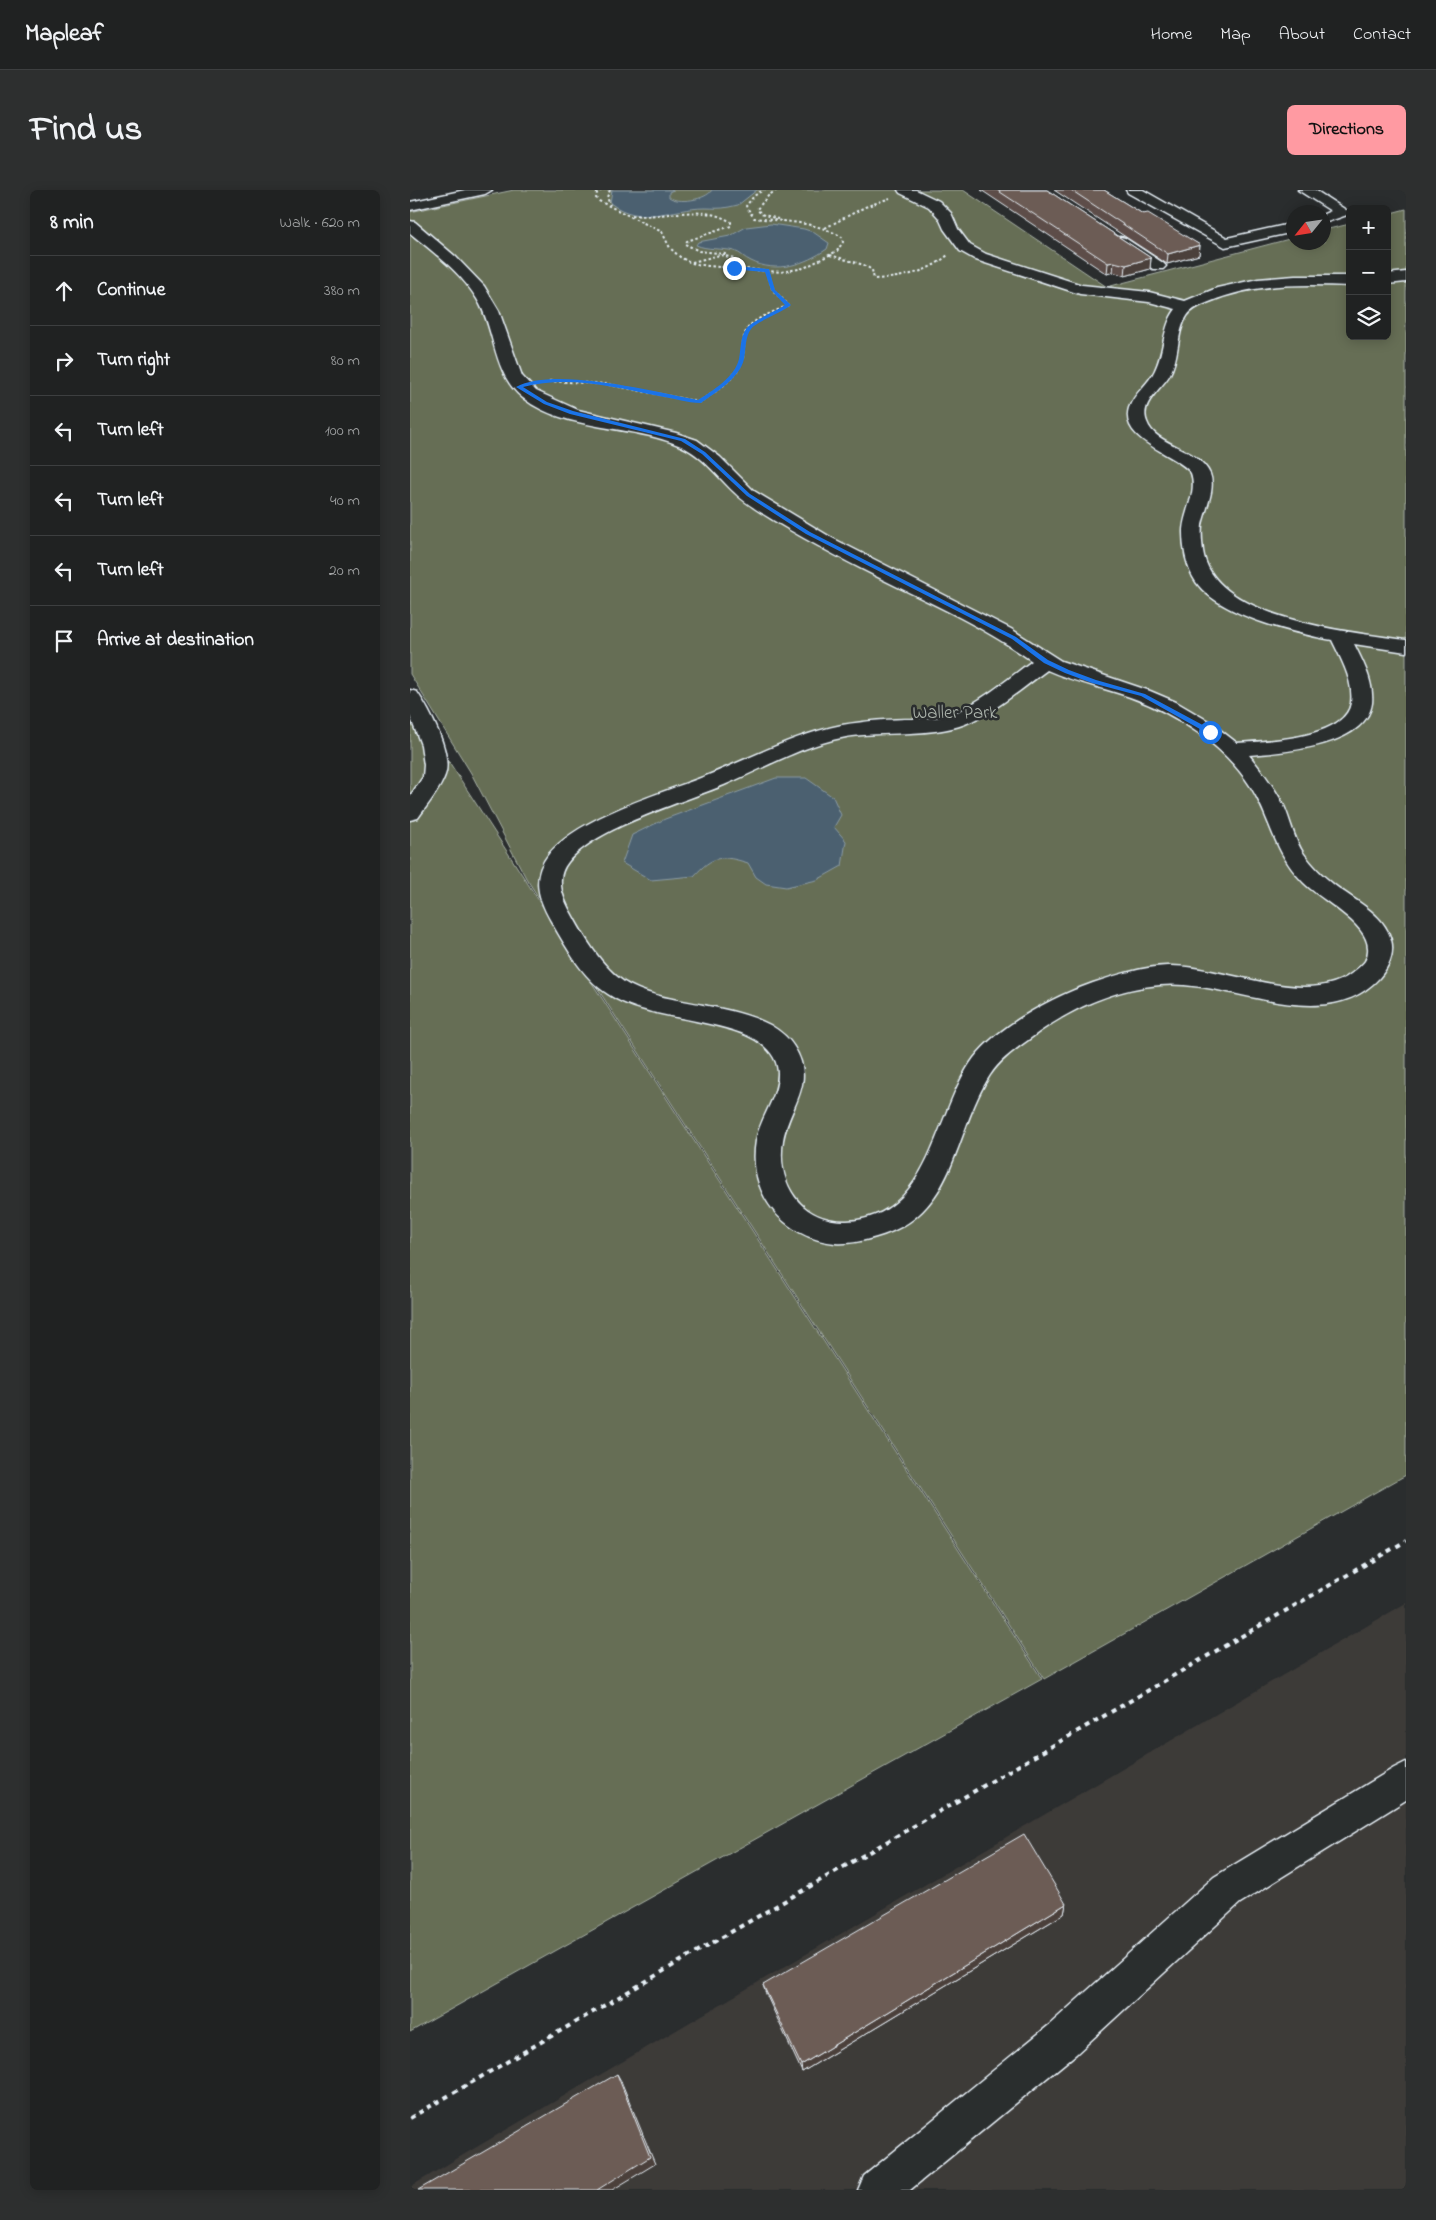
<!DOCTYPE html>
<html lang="en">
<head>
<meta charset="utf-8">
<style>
	:root { --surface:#202222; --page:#2d2f2f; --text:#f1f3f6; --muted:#a2a4a5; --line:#3d3f40; --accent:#ff9aa2 }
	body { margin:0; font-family:"Indie Flower",sans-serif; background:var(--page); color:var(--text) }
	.controls { position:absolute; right:15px; top:15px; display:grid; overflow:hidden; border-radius:8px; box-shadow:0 2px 12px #0003 }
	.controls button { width:45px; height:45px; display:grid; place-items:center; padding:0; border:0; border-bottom:1px solid var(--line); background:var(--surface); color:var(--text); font:25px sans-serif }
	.compass { position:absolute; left:876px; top:15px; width:45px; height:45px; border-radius:50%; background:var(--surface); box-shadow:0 2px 12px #0003; rotate:240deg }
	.stop { position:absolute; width:15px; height:15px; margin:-11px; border:4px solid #1a73e8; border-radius:50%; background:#fff }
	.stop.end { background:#1a73e8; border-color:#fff; box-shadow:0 1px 5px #0008 }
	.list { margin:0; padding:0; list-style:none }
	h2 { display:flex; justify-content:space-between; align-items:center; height:65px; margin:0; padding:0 20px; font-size:21px }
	h2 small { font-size:16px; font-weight:400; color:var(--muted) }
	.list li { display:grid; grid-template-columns:32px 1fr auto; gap:15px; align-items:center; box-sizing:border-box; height:70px; padding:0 20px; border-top:1px solid var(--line) }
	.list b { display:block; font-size:19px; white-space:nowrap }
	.list em { font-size:16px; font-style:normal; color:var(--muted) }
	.icon { flex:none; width:28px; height:28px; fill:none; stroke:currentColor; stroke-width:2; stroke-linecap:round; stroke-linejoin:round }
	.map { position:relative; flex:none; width:996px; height:2000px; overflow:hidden; border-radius:8px }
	header { display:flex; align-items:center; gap:30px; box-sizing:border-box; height:70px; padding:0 25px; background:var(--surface); border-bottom:1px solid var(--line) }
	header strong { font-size:24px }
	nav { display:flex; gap:28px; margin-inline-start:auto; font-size:18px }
	.intro { display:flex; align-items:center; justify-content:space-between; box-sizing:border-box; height:120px; padding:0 30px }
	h1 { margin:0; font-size:35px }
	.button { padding:12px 22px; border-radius:8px; background:var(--accent); color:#111; font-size:18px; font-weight:700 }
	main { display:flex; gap:30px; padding:0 30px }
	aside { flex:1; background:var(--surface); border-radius:8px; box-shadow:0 2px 12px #0003 }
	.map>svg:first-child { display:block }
	.built { fill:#3e3b39 }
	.green { fill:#666e54; stroke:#a7b0a6 }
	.water { fill:#4c616f; stroke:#8a9ba6 }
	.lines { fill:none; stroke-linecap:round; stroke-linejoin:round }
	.minor-casing { stroke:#e8f1f8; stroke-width:3 }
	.path-far1 { stroke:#e8f1f8; stroke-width:2; stroke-dasharray:2.5 2.5; stroke-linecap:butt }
	.path { stroke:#e8f1f8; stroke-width:4; stroke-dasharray:5 5; stroke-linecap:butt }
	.minor { fill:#2a2d2e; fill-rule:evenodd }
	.wall { fill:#5d4e48; stroke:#e8f1f8 }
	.shaded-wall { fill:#4c403b; stroke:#e8f1f8 }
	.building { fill:#6c5b54; stroke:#e8f1f8 }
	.route { fill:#1a73e8 }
	.labels { text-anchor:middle; stroke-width:5; stroke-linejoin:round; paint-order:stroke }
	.far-park-label { font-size:19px; fill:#aeb6ae; stroke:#2a2d2e }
</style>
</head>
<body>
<header>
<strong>Mapleaf</strong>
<nav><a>Home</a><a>Map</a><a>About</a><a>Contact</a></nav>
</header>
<div class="intro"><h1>Find us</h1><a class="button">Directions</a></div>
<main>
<aside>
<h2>8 min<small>Walk · 620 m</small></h2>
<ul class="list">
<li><svg class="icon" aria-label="ahead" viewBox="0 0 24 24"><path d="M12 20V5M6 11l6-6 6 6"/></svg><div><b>Continue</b></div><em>380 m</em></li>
<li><svg class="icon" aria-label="right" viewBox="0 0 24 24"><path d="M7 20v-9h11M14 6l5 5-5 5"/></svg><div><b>Turn right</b></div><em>80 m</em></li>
<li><svg class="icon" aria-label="left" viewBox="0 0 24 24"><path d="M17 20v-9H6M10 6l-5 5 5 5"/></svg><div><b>Turn left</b></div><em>100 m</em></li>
<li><svg class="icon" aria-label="left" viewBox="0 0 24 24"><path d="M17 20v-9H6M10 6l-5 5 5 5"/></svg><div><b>Turn left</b></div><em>40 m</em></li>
<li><svg class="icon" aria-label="left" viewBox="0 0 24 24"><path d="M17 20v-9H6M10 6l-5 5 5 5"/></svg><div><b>Turn left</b></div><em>20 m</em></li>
<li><svg class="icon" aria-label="arrive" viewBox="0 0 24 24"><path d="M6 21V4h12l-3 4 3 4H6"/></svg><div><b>Arrive at destination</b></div></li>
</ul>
</aside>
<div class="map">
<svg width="996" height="2000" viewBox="0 0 996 2000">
	<rect width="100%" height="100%" fill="#2a2d2e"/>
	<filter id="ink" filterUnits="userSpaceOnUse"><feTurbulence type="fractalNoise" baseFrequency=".02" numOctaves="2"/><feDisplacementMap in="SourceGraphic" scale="10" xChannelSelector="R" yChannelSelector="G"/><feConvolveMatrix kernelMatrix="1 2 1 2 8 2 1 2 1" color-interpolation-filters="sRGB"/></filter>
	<g filter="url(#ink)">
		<!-- built -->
		<path class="built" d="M996,1413V2000H0V1997L48,1968Z"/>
		<!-- green -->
		<path class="green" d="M104,0H553L697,97L883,48L884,52H914V40L940,34V146H977V24L996,19V1285L634,1489L116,688L61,583L0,484V22Z
			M1,513L632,1489L0,1842V514Z"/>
		<!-- water -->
		<path class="water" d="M202,0H263L259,2V7C268,14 296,10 302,0H347L328,15L319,17C310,19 304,18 295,18C261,18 232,37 200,13Z
			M361,34L394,39L403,42L419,53L417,59C395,74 367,84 341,71C334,68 331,63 324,61C312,58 297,60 286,55L288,52L320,46L336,37Z
			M366,588H396L423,607L431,625L424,637L436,651L432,676L407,690L376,697L356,694L346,687L338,673C312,665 303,665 284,686L241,690L212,673L222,645L255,629Z"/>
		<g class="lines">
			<defs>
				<path id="minor" d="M55,0H82L75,4L0,20V12Z
					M488,0H506L529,11L541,23L548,39L560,55L576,64L672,95L739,102L775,111L807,98L848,89L885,86H940V96C892,94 843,93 799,112C791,115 781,119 777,126C766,143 770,166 760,184C752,199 729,213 737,232C745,256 788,257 800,284C806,299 795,320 792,335C791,344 792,353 793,361C803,430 942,442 996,450V462L944,454C953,472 964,492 962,513C956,557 873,562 839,565C852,581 865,598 874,616C881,632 884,650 894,664C902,675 913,686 923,694C943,710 974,723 981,750C985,764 978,778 969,788C914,848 818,788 750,795C702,799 656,821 618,850C604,860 589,871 580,885C542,944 547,1025 466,1047C452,1051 440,1054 425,1053C374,1048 337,1003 346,951C350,927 369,907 368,882C367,867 358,858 346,850C327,839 307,836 286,831C258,825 223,821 198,804C172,788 156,756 141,731C128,708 121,687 139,664C169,627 252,603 296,586C341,568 383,545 432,535C455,531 480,529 504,529C517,528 532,529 545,523C572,511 598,489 622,471C580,441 534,419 488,397C445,376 403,354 363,330C349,321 335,313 324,302C307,286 292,265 271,256C221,234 157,242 113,208C82,183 86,140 67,109C51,82 23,62 0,43V31L5,32L46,67L74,96L89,121L112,186L126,201L168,220L266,243L287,250L310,267L344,301L422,348L601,439L651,471L740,501L766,512L800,532L827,553C855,551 935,549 941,513C944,491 931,469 922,450C884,443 802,424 783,387C776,374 773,357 773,342C773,323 788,303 781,283C766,263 709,251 719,218C724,203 739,194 745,180C755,160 752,137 766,119L739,112L670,104L566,70L550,61L534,39L529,28L519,17L490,3ZM637,480C664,492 692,497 720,507C767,524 814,555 841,597C862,631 863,661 893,692C910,710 961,734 958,761C957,771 954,773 947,779C903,822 813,774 757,776C732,777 707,785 683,793C645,806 588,836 564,868C524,922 522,1028 437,1031C391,1032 366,994 373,950C379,916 407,893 384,857C378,847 370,841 360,835C341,825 319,820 298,816C271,810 238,807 214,792C191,776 174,747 161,723C152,707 145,688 158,672C185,638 273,612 314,595C354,578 393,555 436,547C472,541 522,547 555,534C583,523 613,498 637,480Z
					M716,0H733L817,48L884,33V42L815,57L718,3Z
					M888,0H905L939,22L937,25L914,33V24L921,21Z
					M710,47L715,48L753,73L756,76L753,79H743L705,54L703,51L705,48Z
					M996,82V92L977,94V84Z
					M0,500L7,502C19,519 43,564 35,585C30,600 17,615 8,628L0,630V606L13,587L14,575L11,555L0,526Z
					M996,1572V1610L830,1713L666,1864L500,2000H448L454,1986L638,1836L804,1687L984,1578Z"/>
			</defs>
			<!-- minor casing -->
			<use href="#minor" class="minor-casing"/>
			<!-- path-far1 -->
			<path class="path-far1" d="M192,0L187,3L186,8L189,11L252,42L260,58L270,67L281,73L298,76L371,82L394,78L427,61L433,52L432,47C405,31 374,32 344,28L336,16L344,6L353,0
				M200,0L197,7L200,15
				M367,0L359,5L347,19L351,24L368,29
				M222,25C255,29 291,13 321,32V36L277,51L275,54L289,61L316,64
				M415,38L455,17L480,8
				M420,65L454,75L462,80L464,89C492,88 517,83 538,65
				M282,72L310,65L325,68L324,78
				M139,191L196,194L289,212C306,201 330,187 333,165C334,156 332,146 338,138C346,127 366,122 378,115L363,100L357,80"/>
			<!-- path -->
			<path class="path" d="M0,1928L996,1351"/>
			<!-- minor -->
			<use href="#minor" class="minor"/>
		</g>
		<!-- wall -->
		<path class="wall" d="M571,0H637L741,68L740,79L715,86L703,82L697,84Z
			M644,0H694L733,24L790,55L789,65L757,74Z
			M656,1714L654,1724L392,1882L356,1804L353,1795Z"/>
		<!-- shaded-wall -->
		<path class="shaded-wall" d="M790,55L789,65L757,74L758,64Z
			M741,68L740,79L715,86L716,75Z
			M704,72L703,82L697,84L698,73Z
			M656,1714L654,1724L392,1882L391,1875Z
			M207,1884L211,1891L245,1974L202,2000H187Z"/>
		<!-- building -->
		<path class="building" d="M587,0H637L741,68L716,75L704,72L698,73Z
			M661,0H694L733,24L738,23L790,55L758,64Z
			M614,1644L656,1714L391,1875L353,1795Z
			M207,1884L240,1967L187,2000H8Z"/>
	</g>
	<!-- route -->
	<path class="route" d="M324,76L359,79L365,100L381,115C371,123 346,132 341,139C335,147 336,159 334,169C330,188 305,203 291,213C277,213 263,208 249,206C205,197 157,185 113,197L137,212L163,221L275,249L295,262L340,304L400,342L606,447L638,470L659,480L686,490L735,504L802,540V543H797L731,506L682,493L655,483L634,473L602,449L396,344L337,306L292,264L271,251L160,224L134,214L106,197C144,176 245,202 288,210C302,201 325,187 329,169C331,159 330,148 336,139C340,132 366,121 375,115L361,100L355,82L322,79Z"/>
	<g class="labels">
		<!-- far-park labels -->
		<g class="far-park-label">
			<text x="545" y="528">Waller Park</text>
		</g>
	</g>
</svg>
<div class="controls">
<button>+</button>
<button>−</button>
<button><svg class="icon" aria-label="layers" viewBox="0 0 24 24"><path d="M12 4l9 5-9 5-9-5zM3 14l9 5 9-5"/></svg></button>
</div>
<svg class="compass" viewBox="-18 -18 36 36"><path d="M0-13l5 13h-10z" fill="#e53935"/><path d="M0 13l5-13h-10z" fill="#a2a4a5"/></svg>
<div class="stop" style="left:800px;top:542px"></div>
<div class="stop end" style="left:324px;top:78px"></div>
</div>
</main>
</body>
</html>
